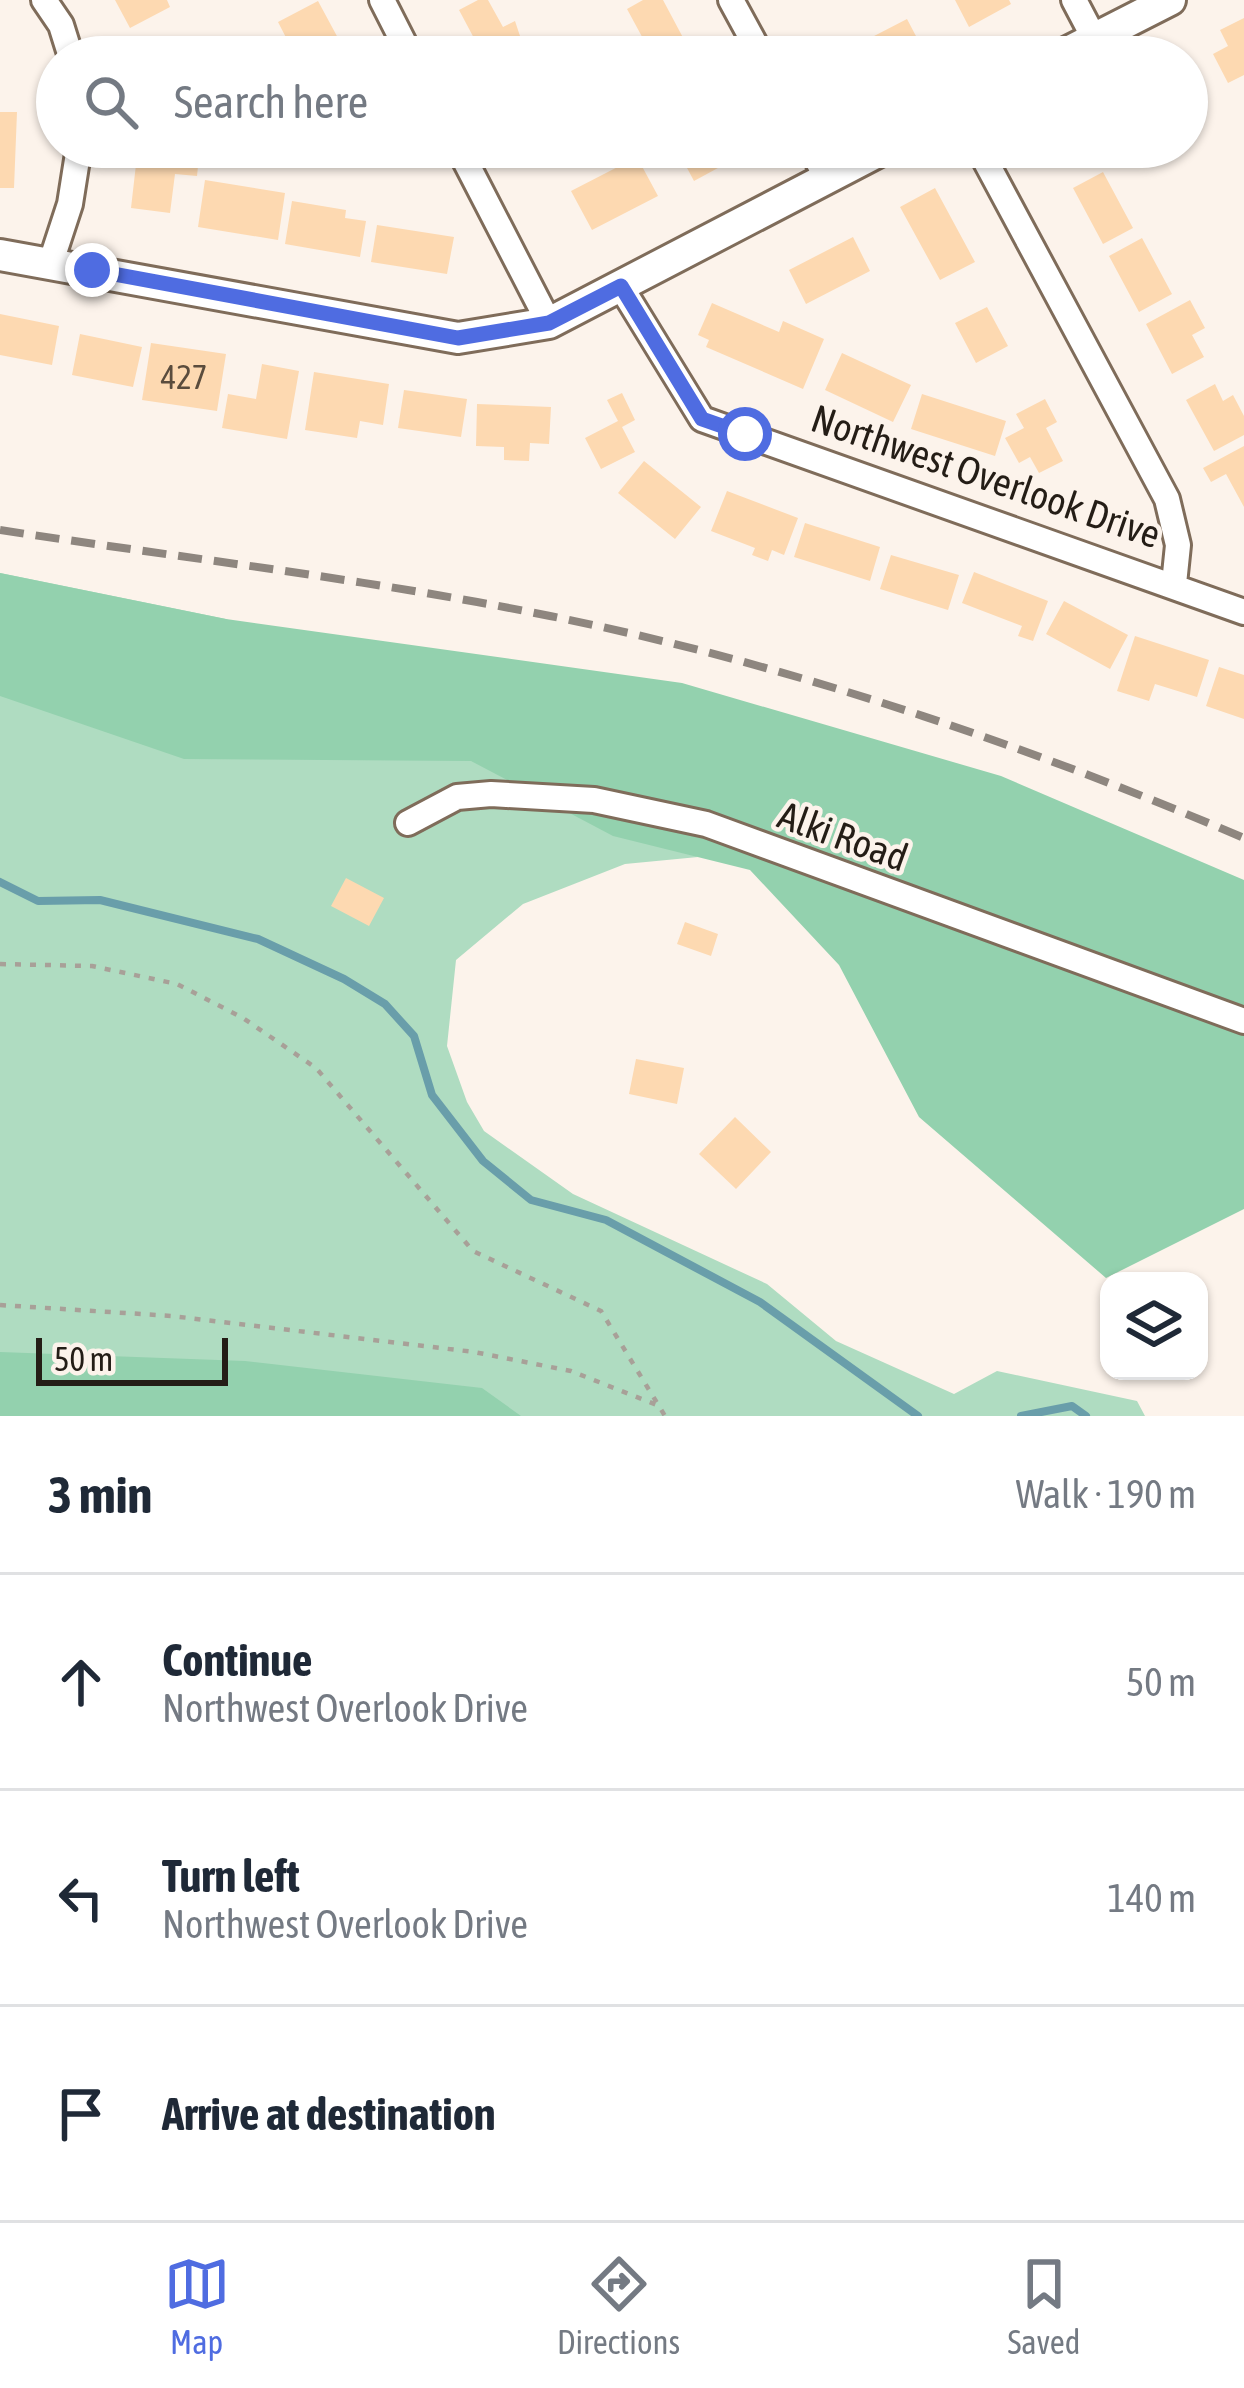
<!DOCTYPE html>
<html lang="en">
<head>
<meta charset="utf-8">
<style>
	:root { --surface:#fff; --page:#f2f2f3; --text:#1f2937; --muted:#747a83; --line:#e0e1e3; --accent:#4f6ce1 }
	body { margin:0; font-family:"Asap Condensed",sans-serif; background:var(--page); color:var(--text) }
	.controls { position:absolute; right:36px; bottom:36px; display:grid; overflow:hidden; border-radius:24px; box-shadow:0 3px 9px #0004 }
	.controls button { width:108px; height:108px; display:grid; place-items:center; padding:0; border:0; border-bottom:3px solid var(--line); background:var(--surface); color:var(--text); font:60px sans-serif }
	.scale { position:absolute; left:36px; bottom:30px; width:192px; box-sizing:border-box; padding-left:12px; border:6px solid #241d16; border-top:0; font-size:33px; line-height:42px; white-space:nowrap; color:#241d16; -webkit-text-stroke:9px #fcf3eb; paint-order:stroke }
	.stop { position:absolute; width:36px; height:36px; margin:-27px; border:9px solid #4f6ce1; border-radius:50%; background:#fff }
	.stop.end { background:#4f6ce1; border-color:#fff; box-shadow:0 3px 12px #0008 }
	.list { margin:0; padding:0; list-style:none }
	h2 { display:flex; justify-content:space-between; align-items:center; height:156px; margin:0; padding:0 48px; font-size:51px }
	h2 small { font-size:39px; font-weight:400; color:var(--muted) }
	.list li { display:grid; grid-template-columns:78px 1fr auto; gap:36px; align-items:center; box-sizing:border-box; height:216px; padding:0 48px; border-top:3px solid var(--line) }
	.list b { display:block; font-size:45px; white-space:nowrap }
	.list p { margin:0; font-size:39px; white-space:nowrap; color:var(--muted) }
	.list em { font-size:39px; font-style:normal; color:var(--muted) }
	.icon { flex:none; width:66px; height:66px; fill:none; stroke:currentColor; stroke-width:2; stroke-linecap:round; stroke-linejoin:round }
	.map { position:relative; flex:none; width:1244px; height:1416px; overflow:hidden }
	.search { position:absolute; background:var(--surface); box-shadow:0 3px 9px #0004; left:36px; right:36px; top:36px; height:132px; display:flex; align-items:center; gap:30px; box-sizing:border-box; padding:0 42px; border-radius:66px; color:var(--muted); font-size:45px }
	.sheet { height:804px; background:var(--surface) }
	nav { display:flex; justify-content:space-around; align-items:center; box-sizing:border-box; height:168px; border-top:3px solid var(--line); background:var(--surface); font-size:33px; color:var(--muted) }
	nav a { display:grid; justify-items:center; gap:6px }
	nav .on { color:var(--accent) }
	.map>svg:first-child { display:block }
	.green { fill:#afdcc1 }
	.forest { fill:#93d1ae }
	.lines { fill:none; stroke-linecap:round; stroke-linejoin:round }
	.stream { stroke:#699eaa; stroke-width:8 }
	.building { fill:#fdd9b1 }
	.minor-casing { stroke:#7f6c5a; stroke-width:30 }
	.tertiary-casing { stroke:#7f6c5a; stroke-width:36 }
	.path { stroke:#a8a098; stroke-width:4.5; stroke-dasharray:6 9; stroke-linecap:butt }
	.minor { stroke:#fff; stroke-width:24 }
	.tertiary { stroke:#fff; stroke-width:30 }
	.rail { stroke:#8e867f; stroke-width:8; stroke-dasharray:24 12; stroke-linecap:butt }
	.route { stroke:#4f6ce1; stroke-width:15 }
	.labels { text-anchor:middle; stroke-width:9; stroke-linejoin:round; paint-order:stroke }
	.number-label { font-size:33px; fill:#5a4c3d }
	.street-label { font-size:39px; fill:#241d16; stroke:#fcf3eb }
</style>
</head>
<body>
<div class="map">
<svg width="1244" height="1416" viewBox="0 0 1244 1416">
	<rect width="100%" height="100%" fill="#fcf3eb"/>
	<!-- green -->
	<path class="green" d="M0,573L226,619L698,857L625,864L523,904L456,960L447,1046L467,1102L484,1131L573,1194L767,1284L836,1341L954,1394L997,1371L1137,1401L1145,1416H0Z"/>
	<!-- forest -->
	<path class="forest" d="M0,573L226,619L682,683L1001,776L1244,880V1209L1106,1278L919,1117L839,965L750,870L613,836L471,761L184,759L0,696Z
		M0,1352L245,1361L482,1388L521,1416H0Z"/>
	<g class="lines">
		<!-- stream -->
		<path class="stream" d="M0,882L38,901L100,900L258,939L344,979L385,1004L414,1036L432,1095L483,1161L531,1200L606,1220L760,1302L918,1416
			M1021,1416L1072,1406L1086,1416"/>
	</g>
	<!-- building -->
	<path class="building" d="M115,0H167L170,7L130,28Z
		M478,0H488L503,27L515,21L526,54L484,57L459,10Z
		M643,0H663L688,47L669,57H653L627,9Z
		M955,0H1009L1011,4L969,27Z
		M318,1L345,51L333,57H296L278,22Z
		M1244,18V75L1228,83L1213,54L1228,46L1220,30Z
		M907,19L927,57H851L847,50Z
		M174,39L177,57H133L132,45Z
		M0,112H17L14,188H0Z
		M138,147H200L197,176L175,174L170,213L131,208Z
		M691,147H735L740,156L694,181L679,153Z
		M637,157L658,196L592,230L571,191Z
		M1103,172L1133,228L1103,244L1073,188Z
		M205,180L285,193L278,240L198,227Z
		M935,188L975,262L940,280L900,207Z
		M292,201L346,210L345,218L366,221L360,257L285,244Z
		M377,225L454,237L447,274L371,262Z
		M853,237L870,271L806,304L789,270Z
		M1142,238L1172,294L1139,312L1109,256Z
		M1190,300L1205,328L1192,335L1204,357L1172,374L1146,324Z
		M712,303L779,332L783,321L824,339L803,389L706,347L709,340L698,335Z
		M987,307L1008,346L976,363L955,323Z
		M0,314L59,326L52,365L0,355Z
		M80,334L142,347L133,387L72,375Z
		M151,343L226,354L217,411L142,400Z
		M842,353L911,385L893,422L825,390Z
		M262,364L299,371L287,439L222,428L228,394L256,399Z
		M314,372L389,384L383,425L360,421L357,438L305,430Z
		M1215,384L1223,401L1233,395L1244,416V435L1214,451L1186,400Z
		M404,390L467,399L461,437L398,428Z
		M622,393L635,420L622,427L635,452L601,469L585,438L618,421L607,400Z
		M922,394L1006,421L995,456L911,429Z
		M1045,399L1057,422L1046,428L1063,461L1039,473L1030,457L1019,463L1005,438L1024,428L1016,414Z
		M477,404L551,407L549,444L530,443L529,461L504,460V447L476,446Z
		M1244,446V507L1226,474L1211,482L1203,468Z
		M644,461L701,507L675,539L618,493Z
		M727,491L798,518L784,555L772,550L768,561L752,555L755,548L711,531Z
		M805,523L880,547L870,581L794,557Z
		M891,555L959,575L948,610L880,589Z
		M974,572L1048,601L1033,641L1018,636L1022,626L962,603Z
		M1064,601L1128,635L1110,669L1046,634Z
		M1135,636L1209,660L1197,697L1155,684L1149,701L1117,691Z
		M1219,667L1244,675V719L1206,706Z
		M346,878L384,898L369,926L331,906Z
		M685,922L718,934L711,956L677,944Z
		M636,1059L684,1068L677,1104L629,1094Z
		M735,1117L771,1152L736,1189L699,1154Z"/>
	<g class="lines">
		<defs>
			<path id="minor" d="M44,0L61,25L71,57
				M382,0L411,57
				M731,0L762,57
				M1074,0L1094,38
				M458,147L549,323
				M810,147L827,178
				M978,147L1167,499L1178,545L1174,584
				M51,262L70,204L79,147
				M621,287L702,419L1244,612
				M408,823L457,797L491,794L594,800L706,824L1244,1021"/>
			<path id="tertiary" d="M1058,57L1170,0
				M0,255L458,338L549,323L887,147"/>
		</defs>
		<!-- minor casing -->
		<use href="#minor" class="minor-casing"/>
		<!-- tertiary casing -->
		<use href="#tertiary" class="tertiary-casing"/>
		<!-- path -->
		<path class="path" d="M0,964L92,966L177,984L243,1018L316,1068L473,1251L601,1311L665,1416
			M0,1305L172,1316L474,1352L571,1371L662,1407"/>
		<!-- minor -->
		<use href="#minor" class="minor"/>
		<!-- tertiary -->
		<use href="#tertiary" class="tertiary"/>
		<!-- rail -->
		<path class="rail" d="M0,530C183,558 368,579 550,616C788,664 1021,743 1244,838"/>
	</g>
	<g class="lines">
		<!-- route -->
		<path class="route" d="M92,270L458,338L549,323L621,286L702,419L745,434"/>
	</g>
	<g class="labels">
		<!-- number labels -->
		<g class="number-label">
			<text x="184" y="389">427</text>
		</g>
		<!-- street labels -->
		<g class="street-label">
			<text transform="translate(986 476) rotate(19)" y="14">Northwest Overlook Drive</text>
			<text transform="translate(843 836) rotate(20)" y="14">Alki Road</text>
		</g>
	</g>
</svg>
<div class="controls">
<button><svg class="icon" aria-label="layers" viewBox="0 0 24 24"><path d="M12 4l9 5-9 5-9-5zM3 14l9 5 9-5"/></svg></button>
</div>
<div class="scale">50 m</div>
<div class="stop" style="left:745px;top:434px"></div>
<div class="stop end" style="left:92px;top:270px"></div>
<div class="search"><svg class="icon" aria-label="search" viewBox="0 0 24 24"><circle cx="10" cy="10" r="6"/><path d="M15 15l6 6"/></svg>Search here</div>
</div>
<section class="sheet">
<h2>3 min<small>Walk · 190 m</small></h2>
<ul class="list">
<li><svg class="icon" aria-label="ahead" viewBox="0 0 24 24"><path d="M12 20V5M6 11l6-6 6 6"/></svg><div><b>Continue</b><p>Northwest Overlook Drive</p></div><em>50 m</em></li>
<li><svg class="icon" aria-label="left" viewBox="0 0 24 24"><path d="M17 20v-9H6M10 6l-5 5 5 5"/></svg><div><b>Turn left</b><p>Northwest Overlook Drive</p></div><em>140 m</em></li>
<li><svg class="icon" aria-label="arrive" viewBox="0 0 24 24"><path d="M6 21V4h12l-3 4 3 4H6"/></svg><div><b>Arrive at destination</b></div></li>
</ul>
</section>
<nav>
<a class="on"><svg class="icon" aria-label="map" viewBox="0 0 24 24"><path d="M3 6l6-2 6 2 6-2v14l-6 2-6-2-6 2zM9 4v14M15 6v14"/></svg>Map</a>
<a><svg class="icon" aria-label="directions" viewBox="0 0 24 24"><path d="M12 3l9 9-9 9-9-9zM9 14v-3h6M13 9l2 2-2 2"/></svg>Directions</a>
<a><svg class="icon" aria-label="saved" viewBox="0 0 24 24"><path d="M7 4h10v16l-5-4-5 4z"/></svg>Saved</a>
</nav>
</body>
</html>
